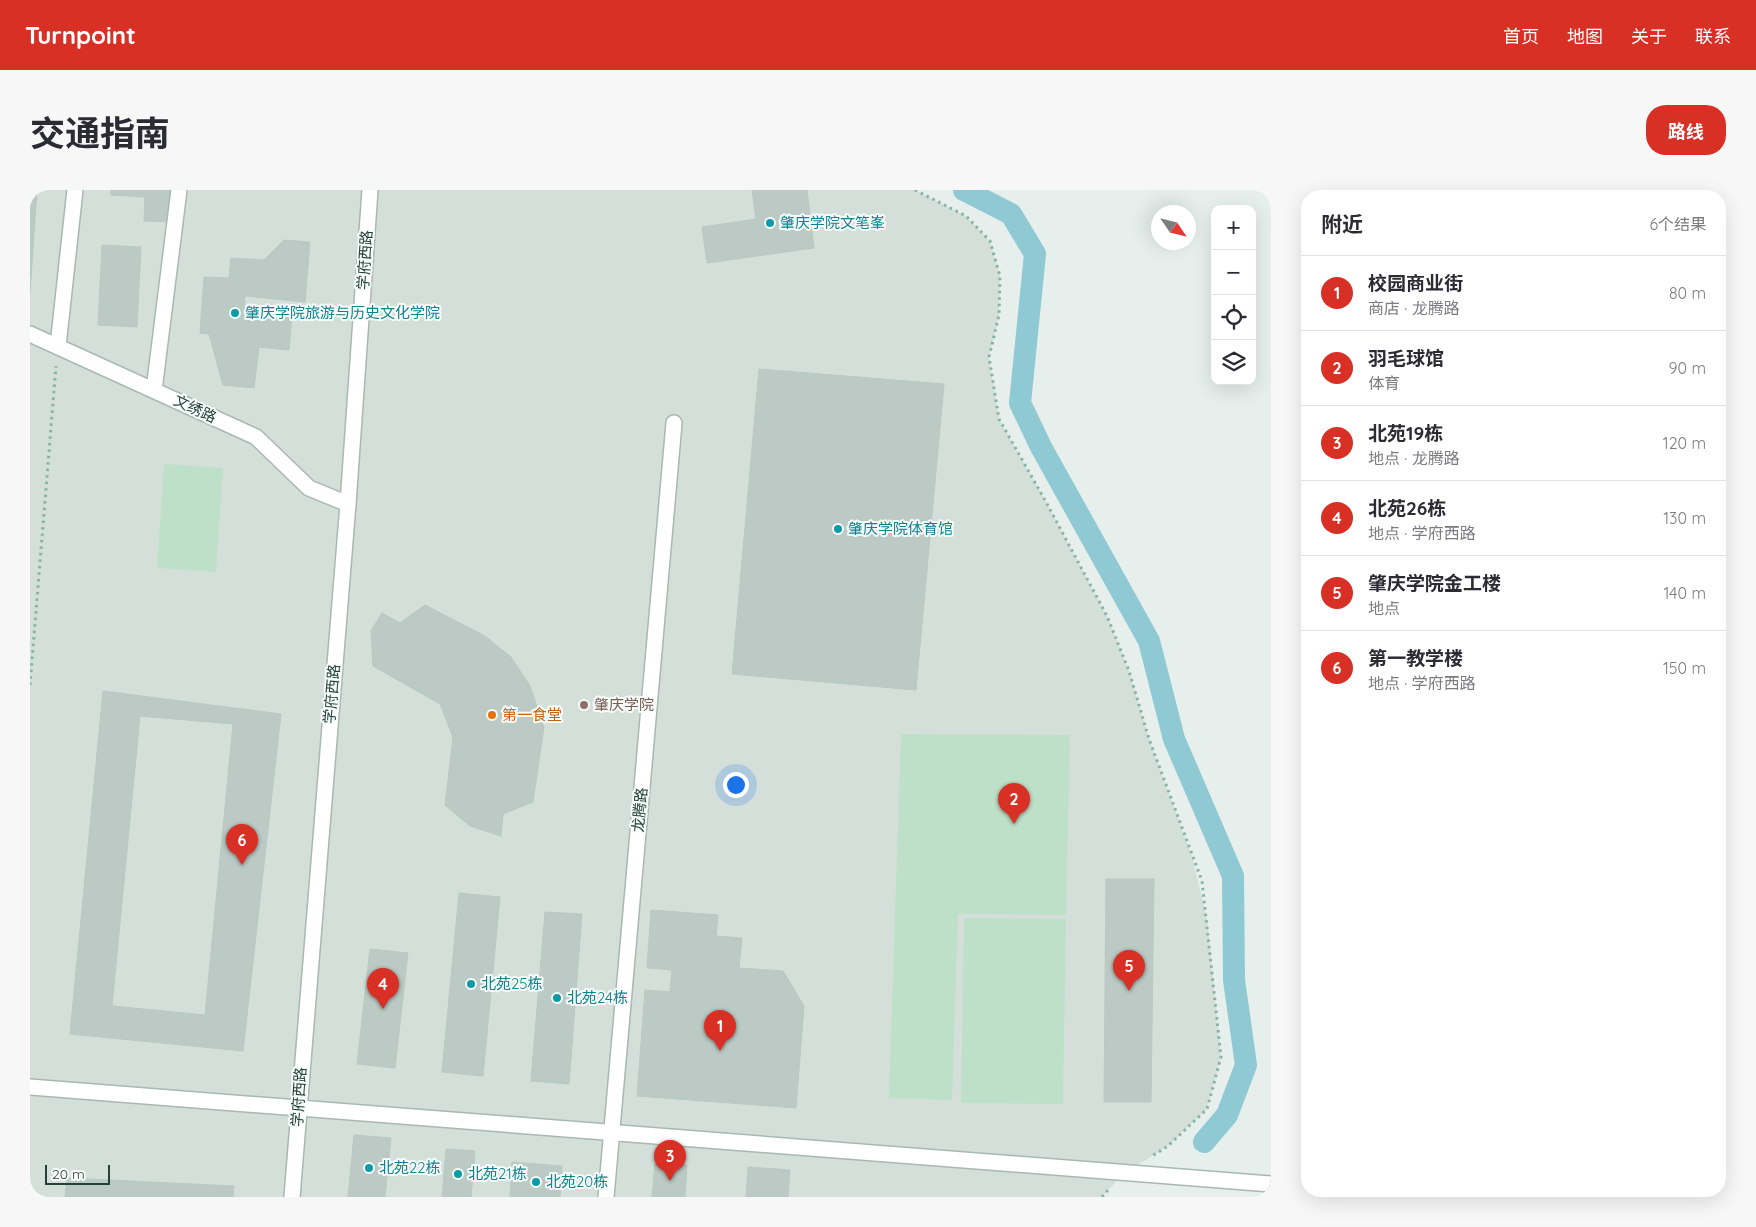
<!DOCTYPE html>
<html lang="zh">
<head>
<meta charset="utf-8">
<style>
	:root { --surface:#fff; --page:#f7f7f7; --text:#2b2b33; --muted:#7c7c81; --line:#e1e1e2; --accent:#d93025 }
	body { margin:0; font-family:Quicksand,"Noto Sans SC",sans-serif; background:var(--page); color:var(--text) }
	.controls { position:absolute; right:15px; top:15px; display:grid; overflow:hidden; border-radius:10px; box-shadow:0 5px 20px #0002 }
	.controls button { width:45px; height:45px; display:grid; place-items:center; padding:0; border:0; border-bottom:1px solid var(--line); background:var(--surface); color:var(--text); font:25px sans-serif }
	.compass { position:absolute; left:1121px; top:15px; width:45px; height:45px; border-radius:50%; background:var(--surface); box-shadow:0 5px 20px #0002; rotate:125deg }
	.scale { position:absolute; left:15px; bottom:12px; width:65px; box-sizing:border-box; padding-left:5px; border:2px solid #24423a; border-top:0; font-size:14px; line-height:18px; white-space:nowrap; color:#24423a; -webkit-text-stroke:4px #f7fbf9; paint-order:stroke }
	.you { position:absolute; left:705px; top:594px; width:18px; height:18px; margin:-12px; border:4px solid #fff; border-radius:50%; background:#1a73e8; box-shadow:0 0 0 8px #1a73e833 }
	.badge { display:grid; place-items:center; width:32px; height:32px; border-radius:50%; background:var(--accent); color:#fff; font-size:16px; font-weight:700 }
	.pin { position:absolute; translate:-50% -41px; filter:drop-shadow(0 1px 2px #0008) }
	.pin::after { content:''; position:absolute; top:26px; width:18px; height:15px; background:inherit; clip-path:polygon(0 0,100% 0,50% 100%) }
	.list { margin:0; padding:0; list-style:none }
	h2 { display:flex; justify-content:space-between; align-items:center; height:65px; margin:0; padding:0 20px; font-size:21px }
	h2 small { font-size:16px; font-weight:400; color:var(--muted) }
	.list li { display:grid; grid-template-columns:32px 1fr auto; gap:15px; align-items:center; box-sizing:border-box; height:75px; padding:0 20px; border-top:1px solid var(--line) }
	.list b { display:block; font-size:19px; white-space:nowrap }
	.list p { margin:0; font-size:16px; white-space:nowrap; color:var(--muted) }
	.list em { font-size:16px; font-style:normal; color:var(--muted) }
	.icon { flex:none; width:28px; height:28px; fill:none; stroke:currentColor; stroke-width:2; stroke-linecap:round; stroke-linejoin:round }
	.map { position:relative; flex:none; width:1241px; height:1007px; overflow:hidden; border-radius:20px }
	header { display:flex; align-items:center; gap:30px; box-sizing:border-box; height:70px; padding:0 25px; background:var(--accent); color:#fff }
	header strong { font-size:24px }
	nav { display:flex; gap:28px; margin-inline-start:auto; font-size:18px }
	.intro { display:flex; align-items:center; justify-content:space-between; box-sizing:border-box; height:120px; padding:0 30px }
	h1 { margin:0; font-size:35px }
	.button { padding:12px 22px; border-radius:20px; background:var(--accent); color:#fff; font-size:18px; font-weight:700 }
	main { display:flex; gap:30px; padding:0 30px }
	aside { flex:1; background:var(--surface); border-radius:20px; box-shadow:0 5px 20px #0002 }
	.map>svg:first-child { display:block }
	.built { fill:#d4dfda }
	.green { fill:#bfe0c8 }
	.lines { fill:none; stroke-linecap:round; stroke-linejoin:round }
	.canal { stroke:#8ec9d4; stroke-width:22 }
	.building { fill:#bbcac4; stroke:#b8c9c2; fill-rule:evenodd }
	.minor-casing { stroke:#a8b8b2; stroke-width:18 }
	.path { stroke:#86b3a5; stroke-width:3; stroke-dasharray:2.5 4; stroke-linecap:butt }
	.minor { stroke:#fff; stroke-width:15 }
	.culture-dot { fill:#0f9aa8; stroke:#f7fbf9; stroke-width:2 }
	.education-dot { fill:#8d6e63; stroke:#f7fbf9; stroke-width:2 }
	.food-dot { fill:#e8710a; stroke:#f7fbf9; stroke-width:2 }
	.labels { text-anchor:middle; stroke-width:4; stroke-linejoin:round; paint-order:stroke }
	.culture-label { font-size:15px; fill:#0d838f; stroke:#f7fbf9; text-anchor:start }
	.street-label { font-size:15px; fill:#24423a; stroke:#f7fbf9 }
	.education-label { font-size:15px; fill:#785e54; stroke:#f7fbf9; text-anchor:start }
	.food-label { font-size:15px; fill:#c56008; stroke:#f7fbf9; text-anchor:start }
</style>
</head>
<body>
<header>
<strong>Turnpoint</strong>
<nav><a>首页</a><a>地图</a><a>关于</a><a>联系</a></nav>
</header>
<div class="intro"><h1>交通指南</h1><a class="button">路线</a></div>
<main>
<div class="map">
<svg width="1241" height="1007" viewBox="0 0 1241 1007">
	<rect width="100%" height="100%" fill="#e6efeb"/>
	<!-- built -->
	<path class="built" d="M0,0H885L936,26L960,51L970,86L969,125L959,167L969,229L1016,312L1077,426L1099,481L1119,549L1162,666L1177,729L1191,867L1177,919L1138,956L1093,984L1072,1007H0Z"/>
	<!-- green -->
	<path class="green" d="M134,274L193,278L186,382L127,378Z
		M871,544L1040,545L1036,725L928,724L922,910L859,908Z
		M934,728L1036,729L1033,914L931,913Z"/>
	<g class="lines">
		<!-- canal -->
		<path class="canal" d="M934,0L981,24L1005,64L990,213L1011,257L1119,451L1144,549L1203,686L1204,790L1216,875L1197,925L1174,952"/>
	</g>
	<!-- building -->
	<path class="building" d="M0,0H7L0,102Z
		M81,0H143L140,32L114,31L115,7L81,5Z
		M722,0H777L784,58L677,73L672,37L726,29Z
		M254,50L280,52L275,112L215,106L214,121L262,125L259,160L229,157L224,198L193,195L179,144L170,143L174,87L199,88L201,68L234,70Z
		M72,55L111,57L107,137L68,135Z
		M729,179L914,194L886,500L702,484Z
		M395,415L455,446L481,467L500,496L514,537L503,612L473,624L471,646L440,636L415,615L423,547L410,514L343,476L341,441L352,423L370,433Z
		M73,501L251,524L213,861L40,844ZM110,526L203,534L175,825L82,816Z
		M1076,689H1124L1121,912H1074Z
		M429,703L470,707L453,886L412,882Z
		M621,720L688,725L686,746L712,748L709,778L753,781L774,816L766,918L607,906L615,800L640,802L642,780L617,778Z
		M515,722L552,724L539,894L501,891Z
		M340,759L378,763L365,878L327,874Z
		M324,945L361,948L355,1007H318Z
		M416,959L445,961L441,1007H412Z
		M482,972L532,976L530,1007H480Z
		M625,973L657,975L655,1007H622Z
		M718,977L760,980L758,1007H716Z
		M37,988L204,996L203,1007H35Z"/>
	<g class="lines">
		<defs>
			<path id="minor" d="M0,144L226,247L279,298L318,314
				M28,156L45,0
				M124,200L149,0
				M0,897L1241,994
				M262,1007L318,314L340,0
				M576,1007L644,233"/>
		</defs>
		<!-- minor casing -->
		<use href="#minor" class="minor-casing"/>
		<!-- path -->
		<path class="path" d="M885,0L936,26L960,51L970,86L969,125L959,167L969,229L1016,312L1077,426L1099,481L1119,549L1172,691L1191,867L1177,919L1138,956L1122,966
			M0,495L26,176
			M1072,1007L1078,1000"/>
		<!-- minor -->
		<use href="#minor" class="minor"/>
	</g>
	<!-- markers -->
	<g class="culture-dot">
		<circle cx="740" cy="33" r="5"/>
		<circle cx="205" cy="123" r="5"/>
		<circle cx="808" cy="339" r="5"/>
		<circle cx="441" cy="794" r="5"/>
		<circle cx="527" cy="808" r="5"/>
		<circle cx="339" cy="978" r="5"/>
		<circle cx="428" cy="984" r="5"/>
		<circle cx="506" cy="992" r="5"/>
	</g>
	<circle class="education-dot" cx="554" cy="515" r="5"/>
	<circle class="food-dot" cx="462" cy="525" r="5"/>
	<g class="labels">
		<!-- culture labels -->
		<g class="culture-label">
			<text x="750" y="38">肇庆学院文笔峯</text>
			<text x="215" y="128">肇庆学院旅游与历史文化学院</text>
			<text x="818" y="344">肇庆学院体育馆</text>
			<text x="451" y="799">北苑25栋</text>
			<text x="537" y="813">北苑24栋</text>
			<text x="349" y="983">北苑22栋</text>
			<text x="438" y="989">北苑21栋</text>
			<text x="516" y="997">北苑20栋</text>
		</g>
		<!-- street labels -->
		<g class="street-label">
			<text transform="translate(335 70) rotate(-86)" y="5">学府西路</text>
			<text transform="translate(165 219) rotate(25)" y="5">文绣路</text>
			<text transform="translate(302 504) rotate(-85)" y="5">学府西路</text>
			<text transform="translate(610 620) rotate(-85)" y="5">龙腾路</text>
			<text transform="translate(269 907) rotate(-86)" y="5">学府西路</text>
		</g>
		<!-- education labels -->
		<g class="education-label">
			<text x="564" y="520">肇庆学院</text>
		</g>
		<!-- food labels -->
		<g class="food-label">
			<text x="472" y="530">第一食堂</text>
		</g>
	</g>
</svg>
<div class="controls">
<button>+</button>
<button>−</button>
<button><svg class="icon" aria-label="locate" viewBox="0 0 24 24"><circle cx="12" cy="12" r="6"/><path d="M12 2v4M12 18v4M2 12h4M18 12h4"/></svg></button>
<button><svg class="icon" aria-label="layers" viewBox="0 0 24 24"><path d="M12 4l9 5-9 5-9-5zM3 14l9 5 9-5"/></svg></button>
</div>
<svg class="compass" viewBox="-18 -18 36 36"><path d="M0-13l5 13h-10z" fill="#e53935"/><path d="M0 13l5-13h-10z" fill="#7c7c81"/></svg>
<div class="scale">20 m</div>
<div class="you"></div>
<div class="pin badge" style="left:690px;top:861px">1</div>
<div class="pin badge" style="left:984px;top:634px">2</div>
<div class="pin badge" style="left:640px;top:991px">3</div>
<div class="pin badge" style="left:353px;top:819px">4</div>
<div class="pin badge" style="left:1099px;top:801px">5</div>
<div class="pin badge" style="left:212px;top:675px">6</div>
</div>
<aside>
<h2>附近<small>6个结果</small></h2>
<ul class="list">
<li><span class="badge">1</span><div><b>校园商业街</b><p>商店 · 龙腾路</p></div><em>80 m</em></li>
<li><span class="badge">2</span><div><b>羽毛球馆</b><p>体育</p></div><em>90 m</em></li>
<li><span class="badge">3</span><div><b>北苑19栋</b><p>地点 · 龙腾路</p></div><em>120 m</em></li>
<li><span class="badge">4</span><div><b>北苑26栋</b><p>地点 · 学府西路</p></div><em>130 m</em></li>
<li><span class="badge">5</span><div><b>肇庆学院金工楼</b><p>地点</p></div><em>140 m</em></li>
<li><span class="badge">6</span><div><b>第一教学楼</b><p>地点 · 学府西路</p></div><em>150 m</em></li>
</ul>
</aside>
</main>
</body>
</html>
